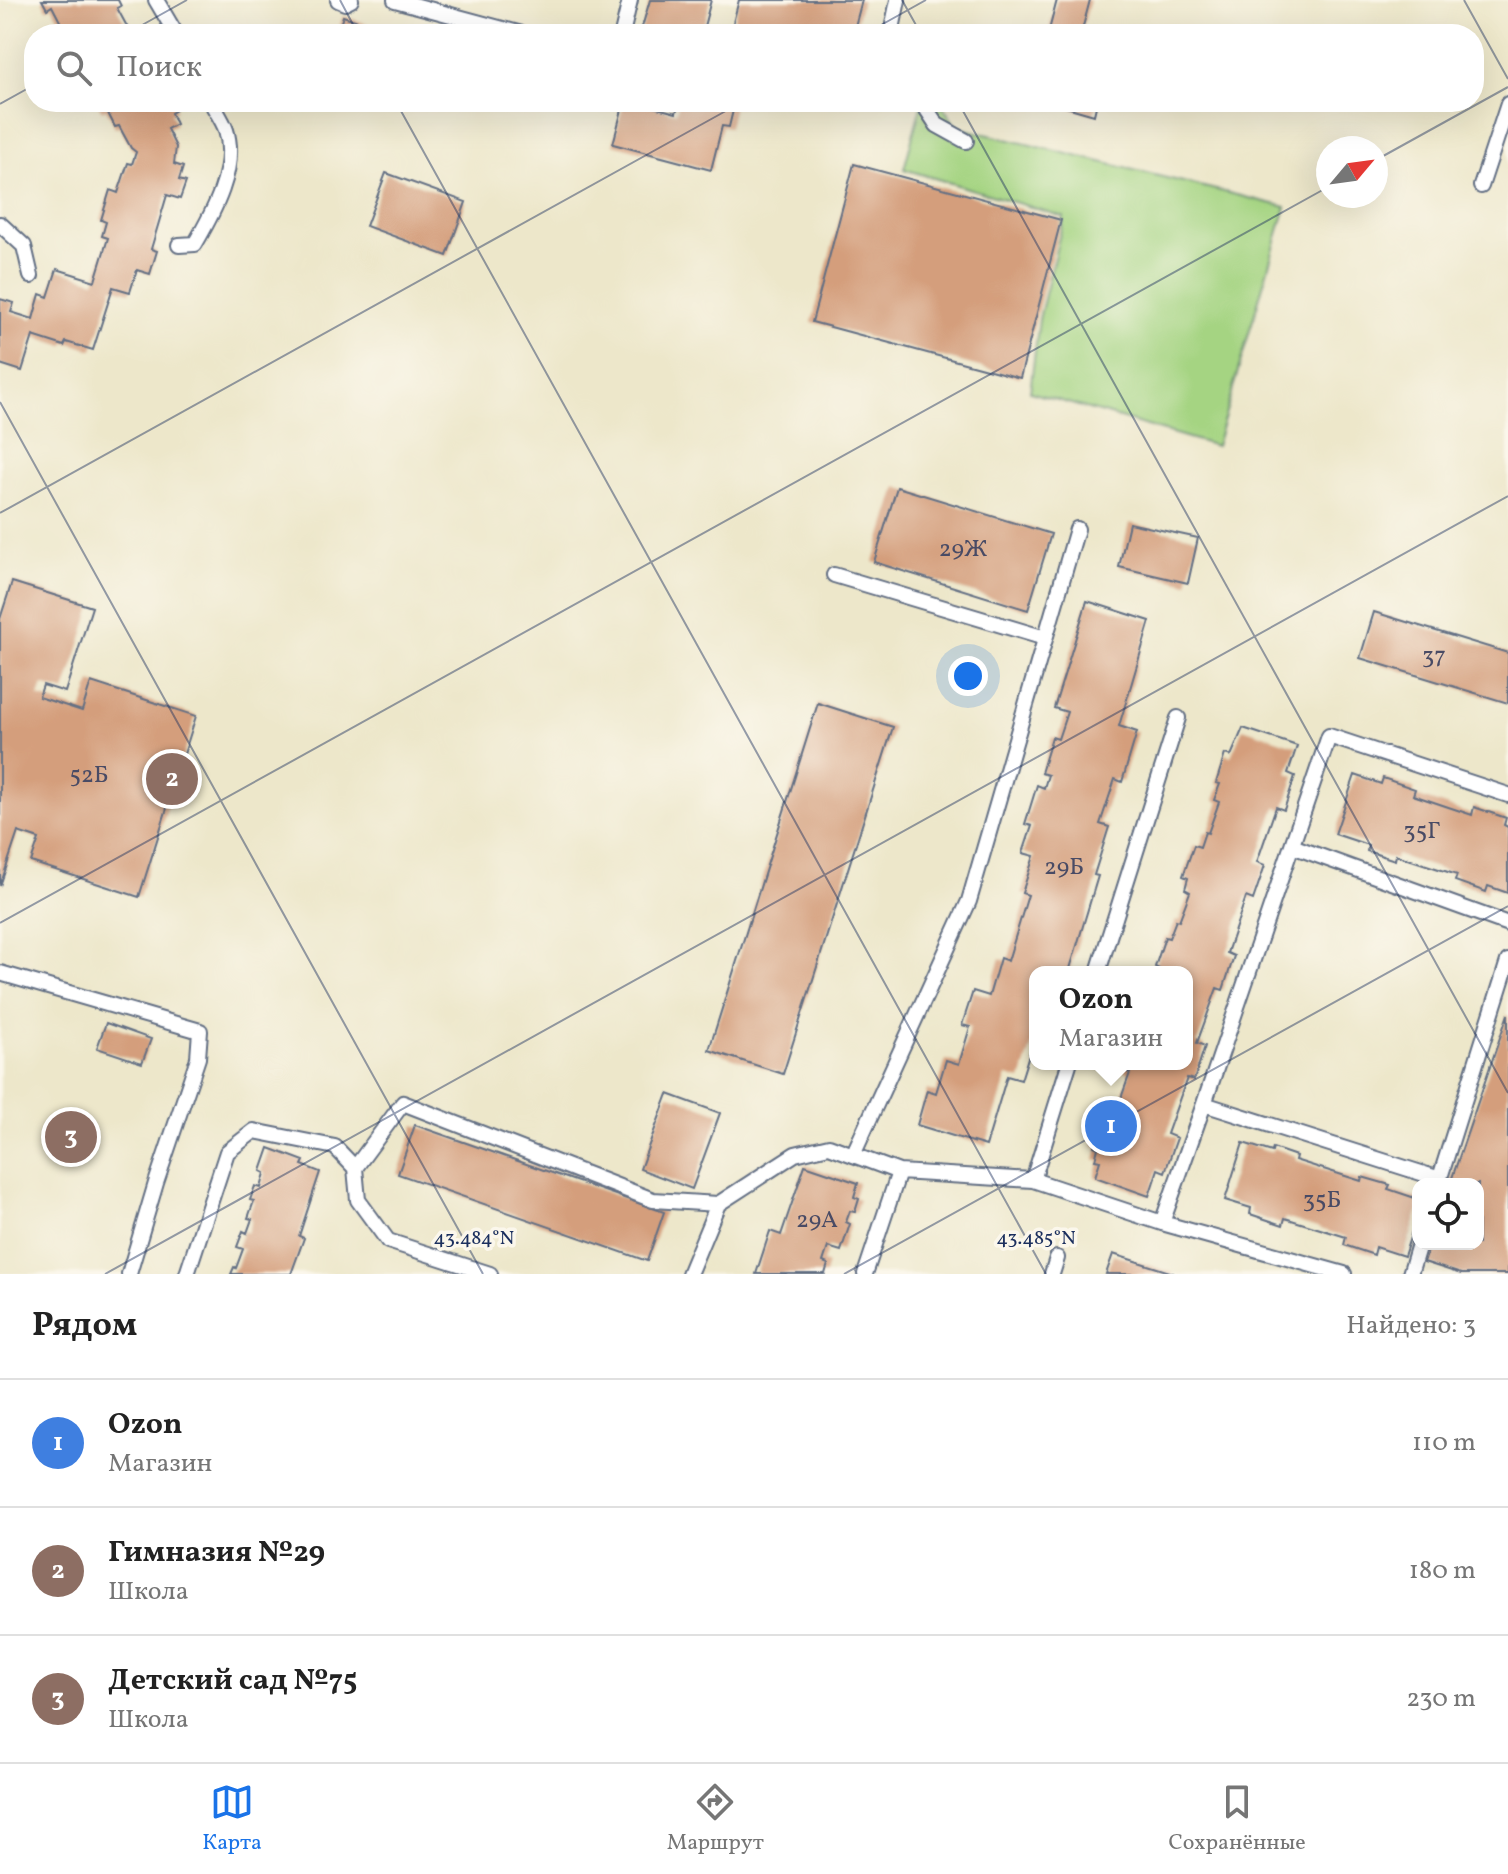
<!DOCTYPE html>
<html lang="ru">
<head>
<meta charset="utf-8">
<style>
	:root { --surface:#fff; --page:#f2f2f2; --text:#222; --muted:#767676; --line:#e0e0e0; --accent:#1a73e8 }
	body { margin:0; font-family:Vollkorn,serif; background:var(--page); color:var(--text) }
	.controls { position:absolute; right:24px; bottom:24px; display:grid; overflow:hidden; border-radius:16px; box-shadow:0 8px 32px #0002 }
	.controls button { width:72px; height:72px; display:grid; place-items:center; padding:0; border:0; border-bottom:2px solid var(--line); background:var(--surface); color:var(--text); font:40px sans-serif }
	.compass { position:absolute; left:1316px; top:136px; width:72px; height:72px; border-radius:50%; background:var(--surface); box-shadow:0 8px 32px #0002; rotate:61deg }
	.you { position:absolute; left:968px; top:676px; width:28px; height:28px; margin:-20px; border:6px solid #fff; border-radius:50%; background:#1a73e8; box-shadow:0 0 0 12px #1a73e833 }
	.badge { display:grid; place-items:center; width:52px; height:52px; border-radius:50%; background:var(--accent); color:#fff; font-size:26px; font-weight:700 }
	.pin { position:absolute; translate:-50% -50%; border:4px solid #fff; box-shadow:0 2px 8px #0006 }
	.popup { position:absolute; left:1029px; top:966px; width:164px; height:104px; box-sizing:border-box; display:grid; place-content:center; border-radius:16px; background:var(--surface); filter:drop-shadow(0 2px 6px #0005); font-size:26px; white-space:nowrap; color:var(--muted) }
	.popup b { font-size:30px; color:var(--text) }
	.popup::after { content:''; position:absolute; left:50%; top:100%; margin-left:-16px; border:16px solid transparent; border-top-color:var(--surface) }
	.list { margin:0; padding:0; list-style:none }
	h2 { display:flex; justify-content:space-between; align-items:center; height:104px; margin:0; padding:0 32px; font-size:34px }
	h2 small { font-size:26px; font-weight:400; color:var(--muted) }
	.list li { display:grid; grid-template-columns:52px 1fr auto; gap:24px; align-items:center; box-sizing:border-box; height:128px; padding:0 32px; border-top:2px solid var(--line) }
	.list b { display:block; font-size:30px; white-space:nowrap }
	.list p { margin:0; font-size:26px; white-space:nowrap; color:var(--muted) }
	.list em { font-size:26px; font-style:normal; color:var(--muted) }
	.icon { flex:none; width:44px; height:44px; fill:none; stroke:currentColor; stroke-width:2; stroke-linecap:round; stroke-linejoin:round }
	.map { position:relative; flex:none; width:1508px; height:1274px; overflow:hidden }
	.search { position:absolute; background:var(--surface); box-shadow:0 8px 32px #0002; left:24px; right:24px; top:24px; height:88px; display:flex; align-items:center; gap:20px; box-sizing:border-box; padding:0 28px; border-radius:32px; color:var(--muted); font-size:30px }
	.sheet { height:488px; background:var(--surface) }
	nav { display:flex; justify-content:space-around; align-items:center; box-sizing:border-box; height:112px; border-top:2px solid var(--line); background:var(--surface); font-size:22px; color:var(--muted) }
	nav a { display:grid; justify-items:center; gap:4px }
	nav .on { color:var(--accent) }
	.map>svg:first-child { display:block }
	.green { fill:#a5d482; stroke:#608270; stroke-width:2 }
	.building { fill:#d49e7b }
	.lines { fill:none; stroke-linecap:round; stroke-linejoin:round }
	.lane-casing { stroke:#646f84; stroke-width:18 }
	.lane { stroke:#fff; stroke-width:14 }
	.ticks { fill:none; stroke:#1b2f5e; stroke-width:2; stroke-opacity:0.45 }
	.labels { text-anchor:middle; stroke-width:7; stroke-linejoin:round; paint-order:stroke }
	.number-label { font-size:24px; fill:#494b65 }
	.ticks-label { font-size:20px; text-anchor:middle; fill:#1b2f5e; stroke:#fbf7ec; stroke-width:7; stroke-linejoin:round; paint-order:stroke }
</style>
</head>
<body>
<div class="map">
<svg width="1508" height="1274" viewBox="0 0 1508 1274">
	<rect width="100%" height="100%" fill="#fbf7ec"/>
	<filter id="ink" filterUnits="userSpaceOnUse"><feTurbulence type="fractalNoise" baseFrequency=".0125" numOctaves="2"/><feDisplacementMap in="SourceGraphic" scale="16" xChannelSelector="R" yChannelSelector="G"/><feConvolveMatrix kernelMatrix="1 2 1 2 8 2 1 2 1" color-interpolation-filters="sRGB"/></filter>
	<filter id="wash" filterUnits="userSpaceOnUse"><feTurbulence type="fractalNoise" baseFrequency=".006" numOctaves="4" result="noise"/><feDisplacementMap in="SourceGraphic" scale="32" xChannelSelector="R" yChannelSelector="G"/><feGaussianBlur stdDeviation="1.8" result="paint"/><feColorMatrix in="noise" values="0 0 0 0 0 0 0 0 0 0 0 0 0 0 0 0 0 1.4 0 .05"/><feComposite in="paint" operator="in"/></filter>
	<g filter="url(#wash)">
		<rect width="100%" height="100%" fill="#ede7ca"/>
		<!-- green -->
		<path class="green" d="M922,102H940L957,127L1286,207L1216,446L1030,392L1039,319L1064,217L904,169Z"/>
		<g id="blocks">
			<!-- building -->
			<path class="building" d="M42,0H118L121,6L117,8L130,32L137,29L139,34H72L70,30L66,33L52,6L47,9Z
				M650,0H711L702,34H640Z
				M739,0H862L853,34H730Z
				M1057,0H1090L1081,34H1048Z
				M343,16L373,26L370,34H337Z
				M96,102H172L176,110L171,113L176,124L167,129L176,147L174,164L183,167L179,180L186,182L180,199L167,195L151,249L157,251L150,274L137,270L130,292L113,287L93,350L66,342L64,346L33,336L22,371L0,364V299L14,303L11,312L33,319L40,294L48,297L57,269L95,281L108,238L102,236L106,222L101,220L110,190L118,193L128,163L132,164L136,152L131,148L119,126L115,127L106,109L102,111Z
				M624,102H635L676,113L679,102H735L729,127L722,126L711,170L613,144Z
				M1049,102H1097L1094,115Z
				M854,164L1061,220L1020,378L812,322Z
				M386,173L466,202L447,256L366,226Z
				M897,487L1051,534L1028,610L874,562Z
				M1129,523L1198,538L1188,583L1119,567Z
				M12,582L92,607L65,692L43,685L39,697L82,711L91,682L196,716L139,897L31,862L39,839L18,832L0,886V619Z
				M1087,601L1150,621L1119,726L1137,732L1122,782L1115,779L1100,824L1109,827L1094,875L1098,876L1069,972H1035V1035L1021,1080L1007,1076L986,1146L917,1125L927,1090L936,1093L946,1060L959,1064L970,1027L962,1025L973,991L989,996L1000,958L1008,961L1028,895L1022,893L1034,856L1023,853L1032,826L1025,824L1037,785L1044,788L1048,775L1041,773L1052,737L1058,739L1067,712L1054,708Z
				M1374,612L1508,653V703L1360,658Z
				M818,703L893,727L783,1074L709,1050Z
				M1243,728L1297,746L1288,773L1295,776L1284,810L1276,807L1257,862L1265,865L1253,900L1246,897L1227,953L1234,956L1223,990L1217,988L1197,1043L1205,1046L1194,1080L1187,1078L1167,1134L1177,1138L1165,1172L1158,1169L1149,1196L1095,1177L1100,1161L1095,1160L1098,1148L1094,1146L1105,1115L1110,1116L1115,1100L1120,1101L1130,1073L1124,1071L1126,1064H1187V972H1158L1159,969L1155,967L1165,937L1169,938L1176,920L1179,921L1190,892L1185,889L1188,878L1183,876L1194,845L1200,847L1205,832L1208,833L1219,802L1214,800L1220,784L1216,783L1225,754L1231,756Z
				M1355,775L1381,784L1383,778L1415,789L1413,795L1472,815L1474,807L1506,818L1504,825L1508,827V893L1488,886L1486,892L1455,881L1457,875L1396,855L1395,860L1367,851L1368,845L1335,834Z
				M1508,1014V1274H1461L1424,1262L1430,1244H1478V1184H1450Z
				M106,1023L151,1039L142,1063L97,1048Z
				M668,1094L720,1113L692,1189L640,1169Z
				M415,1125L664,1212L647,1261L398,1174Z
				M1243,1143L1272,1152L1273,1148L1296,1156L1295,1160L1361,1181L1362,1177L1390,1185L1388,1189L1418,1199V1213L1404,1256L1376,1247L1374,1255L1344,1245L1346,1237L1285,1218L1283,1225L1250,1214L1251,1208L1225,1200Z
				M269,1148L304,1161L302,1165L320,1172L299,1236L304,1238L291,1274H231L234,1267L236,1268L243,1249L237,1247L243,1231L247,1233L252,1219L248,1218L254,1201L250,1200L255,1186L261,1188L265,1173L261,1171Z
				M805,1165L858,1183L854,1197L859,1199L855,1212L850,1211L846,1222L850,1224L841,1251L828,1247L823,1262L828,1264L825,1274H756L770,1231L781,1235Z
				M1113,1254L1173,1273V1274H1106Z"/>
		</g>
	</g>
	<g filter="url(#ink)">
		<use href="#blocks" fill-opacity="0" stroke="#646f84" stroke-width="2"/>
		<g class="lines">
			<defs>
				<path id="lane" d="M156,0L176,34
					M338,0L345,3L351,0
					M395,0L522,34
					M622,34L630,0
					M891,34L898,0
					M922,102L937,125L966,141
					M1481,186L1508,104
					M0,224L24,246L31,276
					M179,245L195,244C213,213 238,168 226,130C223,121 216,111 211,102
					M834,575L1045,638
					M1292,846L1508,924
					M1098,972L1178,718
					M0,973L200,1031L198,1058L156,1183L129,1274
					M1204,1104L1329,736L1508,795
					M853,1155L969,901L1077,529
					M355,1168L403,1103L653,1200L718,1204
					M1033,1180L1069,1064
					M1438,1184L1508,961
					M1162,1223L1204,1104L1440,1179
					M187,1274L227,1152L254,1131L335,1147L355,1168L358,1200L388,1241L490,1274
					M689,1274L718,1204L795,1154L829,1146L899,1172L1033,1180L1162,1223L1344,1274
					M865,1274L899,1172
					M1052,1274L1057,1258
					M1410,1274L1419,1244"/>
			</defs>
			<!-- lane casing -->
			<use href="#lane" class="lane-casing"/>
			<!-- lane -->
			<use href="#lane" class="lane"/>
		</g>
	</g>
	<!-- ticks -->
	<path class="ticks" d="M340,0L358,34M902,0L921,34M1464,0L1508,79M126,34L187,0M865,34L926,0M396,102L1046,1274M958,102L1508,1093M0,104L34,85M1376,160L1508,87M0,402L483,1274M0,513L742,102M0,923L1328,187M105,1274L1508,496M844,1274L1508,906"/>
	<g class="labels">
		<!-- number labels -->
		<g class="number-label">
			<text x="963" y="556">29Ж</text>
			<text x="1434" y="663">37</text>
			<text x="89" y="782">52Б</text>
			<text x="1422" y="838">35Г</text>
			<text x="1064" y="874">29Б</text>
			<text x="1322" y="1207">35Б</text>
			<text x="817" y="1227">29А</text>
		</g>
	</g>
	<g class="ticks-label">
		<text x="474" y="1244">43.484°N</text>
		<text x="1036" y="1244">43.485°N</text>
	</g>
</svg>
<div class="controls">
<button><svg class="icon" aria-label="locate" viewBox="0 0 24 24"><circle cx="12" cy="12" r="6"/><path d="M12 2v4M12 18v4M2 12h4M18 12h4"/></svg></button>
</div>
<svg class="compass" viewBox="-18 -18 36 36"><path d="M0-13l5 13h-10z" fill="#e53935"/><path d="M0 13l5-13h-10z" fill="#767676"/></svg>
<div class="you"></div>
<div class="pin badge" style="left:1111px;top:1126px;background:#3f7fe0">1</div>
<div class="popup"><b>Ozon</b>Магазин</div>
<div class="pin badge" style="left:172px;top:779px;background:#8d6e63">2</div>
<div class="pin badge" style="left:71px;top:1137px;background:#8d6e63">3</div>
<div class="search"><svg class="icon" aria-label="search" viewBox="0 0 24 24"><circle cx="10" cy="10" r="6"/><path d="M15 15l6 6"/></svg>Поиск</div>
</div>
<section class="sheet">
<h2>Рядом<small>Найдено: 3</small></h2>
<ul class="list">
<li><span class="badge" style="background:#3f7fe0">1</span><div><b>Ozon</b><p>Магазин</p></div><em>110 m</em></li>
<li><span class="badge" style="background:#8d6e63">2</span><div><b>Гимназия №29</b><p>Школа</p></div><em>180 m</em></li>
<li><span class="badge" style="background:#8d6e63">3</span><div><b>Детский сад №75</b><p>Школа</p></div><em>230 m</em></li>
</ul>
</section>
<nav>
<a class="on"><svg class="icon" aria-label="map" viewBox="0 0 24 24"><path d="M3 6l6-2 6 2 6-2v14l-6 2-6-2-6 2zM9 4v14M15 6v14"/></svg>Карта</a>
<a><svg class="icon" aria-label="directions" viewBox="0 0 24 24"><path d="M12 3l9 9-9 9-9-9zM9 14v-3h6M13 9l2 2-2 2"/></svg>Маршрут</a>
<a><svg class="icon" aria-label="saved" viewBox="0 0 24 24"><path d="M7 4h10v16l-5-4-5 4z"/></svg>Сохранённые</a>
</nav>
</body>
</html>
